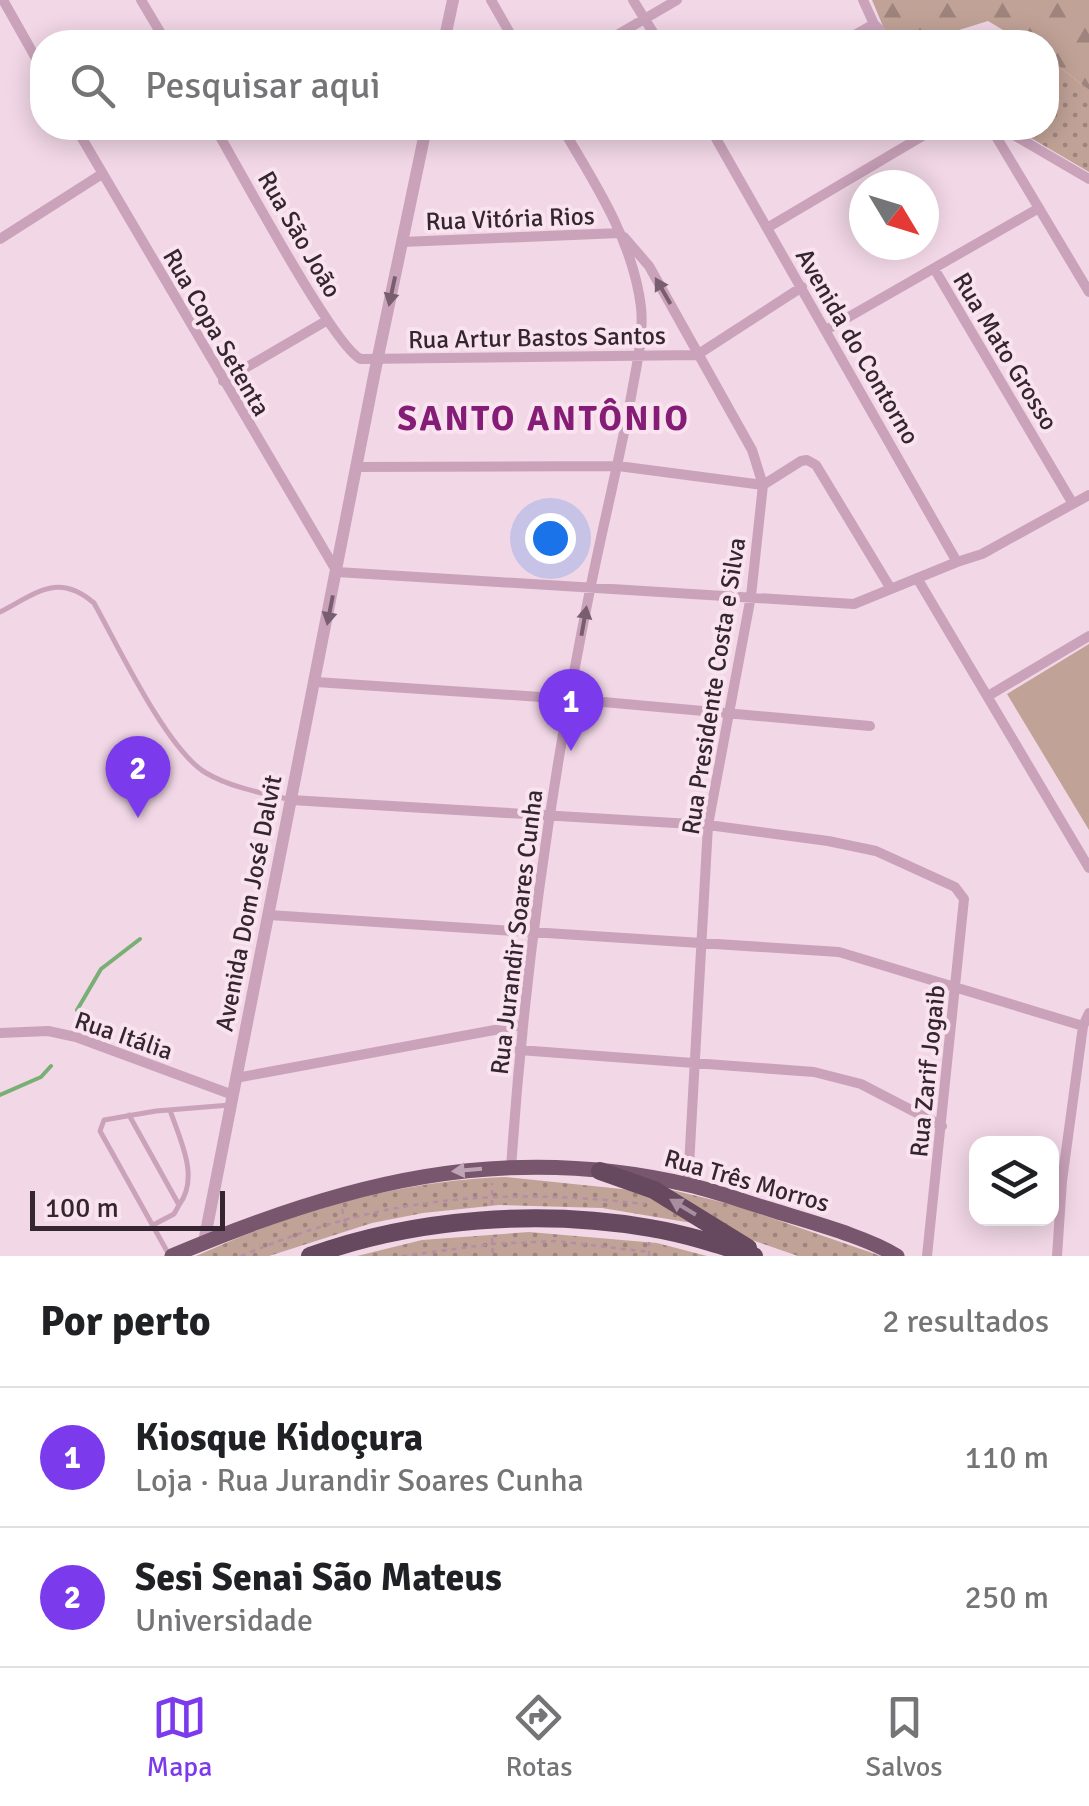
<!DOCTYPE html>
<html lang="pt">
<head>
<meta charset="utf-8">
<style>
	:root { --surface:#fff; --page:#f2f2f2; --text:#202124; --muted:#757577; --line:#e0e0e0; --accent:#7c3aed }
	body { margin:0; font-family:Signika,sans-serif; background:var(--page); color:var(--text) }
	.controls { position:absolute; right:30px; bottom:30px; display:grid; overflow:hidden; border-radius:20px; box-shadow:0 5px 25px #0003 }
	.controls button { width:90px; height:90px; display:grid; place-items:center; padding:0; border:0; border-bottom:2px solid var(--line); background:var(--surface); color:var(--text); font:50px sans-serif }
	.compass { position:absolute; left:849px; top:170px; width:90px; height:90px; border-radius:50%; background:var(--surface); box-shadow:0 5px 25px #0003; rotate:128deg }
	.scale { position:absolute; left:30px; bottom:25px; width:195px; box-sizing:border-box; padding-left:10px; border:5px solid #342531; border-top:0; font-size:28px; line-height:35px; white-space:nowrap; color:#342531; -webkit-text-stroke:8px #f9e3ef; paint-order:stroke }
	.you { position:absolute; left:550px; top:538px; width:35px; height:35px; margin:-25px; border:8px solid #fff; border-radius:50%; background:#1a73e8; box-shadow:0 0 0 15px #1a73e833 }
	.badge { display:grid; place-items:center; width:65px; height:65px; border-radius:50%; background:var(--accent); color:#fff; font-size:32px; font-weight:700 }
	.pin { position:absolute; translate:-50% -82px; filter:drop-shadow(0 2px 5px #0008) }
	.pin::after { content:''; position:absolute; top:52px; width:35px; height:30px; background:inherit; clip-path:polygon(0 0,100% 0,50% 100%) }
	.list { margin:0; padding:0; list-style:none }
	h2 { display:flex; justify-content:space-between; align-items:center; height:130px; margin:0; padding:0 40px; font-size:42px }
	h2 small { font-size:32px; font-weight:400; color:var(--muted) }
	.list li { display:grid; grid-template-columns:65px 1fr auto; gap:30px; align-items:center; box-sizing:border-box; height:140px; padding:0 40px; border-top:2px solid var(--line) }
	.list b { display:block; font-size:38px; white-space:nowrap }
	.list p { margin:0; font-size:32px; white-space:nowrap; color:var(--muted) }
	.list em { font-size:32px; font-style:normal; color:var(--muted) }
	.icon { flex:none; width:55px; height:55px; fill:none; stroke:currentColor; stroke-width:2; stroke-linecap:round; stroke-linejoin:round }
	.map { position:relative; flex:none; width:1089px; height:1256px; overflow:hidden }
	.search { position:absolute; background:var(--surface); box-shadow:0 5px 25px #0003; left:30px; right:30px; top:30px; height:110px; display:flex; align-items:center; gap:25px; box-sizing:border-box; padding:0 35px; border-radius:40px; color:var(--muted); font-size:38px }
	.sheet { height:410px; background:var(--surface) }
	nav { display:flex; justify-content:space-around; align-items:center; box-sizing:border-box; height:140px; border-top:2px solid var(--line); background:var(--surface); font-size:28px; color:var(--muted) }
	nav a { display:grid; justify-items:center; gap:5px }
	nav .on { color:var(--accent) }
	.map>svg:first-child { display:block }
	.grass { fill:url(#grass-dots) }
	.forest { fill:url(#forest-firs) }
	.pitch { fill:#c1a297 }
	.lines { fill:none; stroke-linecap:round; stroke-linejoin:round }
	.stream { stroke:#77af75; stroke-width:4 }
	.path { stroke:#b58da7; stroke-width:2.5; stroke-dasharray:5 5; stroke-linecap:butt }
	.service { stroke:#caa3bb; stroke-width:5 }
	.minor { stroke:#caa3bb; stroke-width:10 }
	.tertiary { stroke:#caa3bb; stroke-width:12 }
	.primary { stroke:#77566e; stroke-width:15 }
	.trunk { stroke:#66495f; stroke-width:18 }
	.oneway { fill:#785e6f }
	.oneway2 { fill:#bea4b5 }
	.oneway3 { fill:#a88ea0 }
	.labels { text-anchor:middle; stroke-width:8; stroke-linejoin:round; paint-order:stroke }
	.street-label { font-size:25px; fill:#342531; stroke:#f9e3ef }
	.district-label { font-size:35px; font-weight:bold; letter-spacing:2.5px; fill:#851c75; stroke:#f9e3ef }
</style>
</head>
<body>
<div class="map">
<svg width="1089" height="1256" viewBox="0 0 1089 1256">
	<defs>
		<pattern id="grass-dots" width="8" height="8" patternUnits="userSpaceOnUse" patternTransform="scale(2.5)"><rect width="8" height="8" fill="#c1a297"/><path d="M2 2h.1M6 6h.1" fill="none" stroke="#9e847c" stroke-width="1.8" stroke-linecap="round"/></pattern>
		<pattern id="forest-firs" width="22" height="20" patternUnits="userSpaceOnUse" patternTransform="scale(2.5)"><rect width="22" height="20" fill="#c1a297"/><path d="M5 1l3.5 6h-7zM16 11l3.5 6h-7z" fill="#9e847c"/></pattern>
	</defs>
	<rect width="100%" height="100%" fill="#f2d7e6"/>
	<!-- grass -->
	<path class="grass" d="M1047,57L1089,90V172L1014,128H1046Z
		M505,1177L641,1191L704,1225L602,1208L499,1205L423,1213L372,1223L269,1256H196C294,1211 397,1181 505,1177Z
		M668,1189L734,1205L881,1256H798L746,1238Z
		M529,1232L657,1243L707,1256H357L422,1240Z"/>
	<!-- forest -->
	<path class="forest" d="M872,0H1089V90L1047,57L1046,42H1023L988,21L959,30L939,42H897L885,31Z"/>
	<!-- pitch -->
	<path class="pitch" d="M1089,644V830L1007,694Z"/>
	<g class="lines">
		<!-- stream -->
		<path class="stream" d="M77,1010L101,969L140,939
			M0,1095L41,1077L51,1066"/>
		<!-- path -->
		<path class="path" d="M492,1205V1183
			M342,1209L347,1230
			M492,1238L493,1256
			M241,1256C381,1197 495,1187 645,1204
			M402,1256L492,1244L556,1241L649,1252
			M649,1256V1242"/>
		<!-- service -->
		<path class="service" d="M0,612C37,593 58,572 94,603C118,646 167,750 206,773C230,787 261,793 288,799
			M170,1110C180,1140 200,1177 179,1205
			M129,1115L179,1205L174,1214L153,1225
			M168,1253L100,1131L104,1120L156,1111L230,1105"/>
		<!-- minor -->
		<path class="minor" d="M3,0L42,69
			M141,0L166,42
			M491,0L515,42
			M633,0L659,42
			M863,0L874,24L892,42
			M605,42L677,0
			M842,42L874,24
			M76,128L337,572L854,604L957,562
			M215,128C237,165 334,348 361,359L697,355L802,287
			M710,128L957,562L982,554L1089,495
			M991,128L1089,292
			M1002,128L1089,179
			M767,228L936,128
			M624,237L649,266L752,450L763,485L751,596L708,825L688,1184
			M0,239L102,174
			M402,242L620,233
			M935,270L1073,504
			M826,330L1039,208
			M223,381L326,321
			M357,467L618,466L763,485
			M763,485L801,461L807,460L816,465L891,589
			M917,578L1089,868
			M316,682L570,699L870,726
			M988,696L1089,636
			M291,800L708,825L828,841L876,851L955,887L964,899L927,1256
			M269,915L839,952L1083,1026
			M0,1033L48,1031L76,1037L233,1095
			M519,1050L814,1072L861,1084L942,1126
			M236,1078L521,1025
			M511,1168C524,973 551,781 590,590C603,525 619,462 631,397C636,368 644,336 641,307C633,241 595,183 562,128
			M1057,1256L1062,1181L1083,1026L1089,1013"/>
		<!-- tertiary -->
		<path class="tertiary" d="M444,42L453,0
			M204,1242L375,371L426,128"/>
		<!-- primary -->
		<path class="primary" d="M172,1256C342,1183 503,1141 689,1185C716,1191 742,1201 769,1209C806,1221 865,1236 897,1256"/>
		<!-- trunk -->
		<path class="trunk" d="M600,1171L654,1190L748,1248
			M310,1256C415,1218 540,1209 650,1228C686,1234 720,1245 754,1256"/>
	</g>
	<!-- one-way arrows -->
	<defs><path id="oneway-solid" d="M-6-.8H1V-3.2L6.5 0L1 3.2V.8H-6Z" transform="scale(2.5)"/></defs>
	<g class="oneway">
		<use href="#oneway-solid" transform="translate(392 291) rotate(102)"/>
		<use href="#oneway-solid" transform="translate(663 291) rotate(-120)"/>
		<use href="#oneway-solid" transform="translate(330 610) rotate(101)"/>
		<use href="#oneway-solid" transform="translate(584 621) rotate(-80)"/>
	</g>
	<use class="oneway2" href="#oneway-solid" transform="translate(467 1170) rotate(175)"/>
	<use class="oneway3" href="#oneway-solid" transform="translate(683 1207) rotate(-149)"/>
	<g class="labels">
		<!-- street labels -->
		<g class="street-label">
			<text transform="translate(510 218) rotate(-2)" y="9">Rua Vitória Rios</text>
			<text transform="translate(300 234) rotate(60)" y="9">Rua São João</text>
			<text transform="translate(217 332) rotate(60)" y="9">Rua Copa Setenta</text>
			<text transform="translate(537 337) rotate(-1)" y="9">Rua Artur Bastos Santos</text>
			<text transform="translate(858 346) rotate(60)" y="9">Avenida do Contorno</text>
			<text transform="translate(1006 351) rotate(59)" y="9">Rua Mato Grosso</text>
			<text transform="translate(713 686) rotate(-81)" y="9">Rua Presidente Costa e Silva</text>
			<text transform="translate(248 903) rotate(-79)" y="9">Avenida Dom José Dalvit</text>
			<text transform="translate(516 932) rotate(-83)" y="9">Rua Jurandir Soares Cunha</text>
			<text transform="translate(124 1035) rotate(19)" y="9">Rua Itália</text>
			<text transform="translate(927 1071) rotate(-84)" y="9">Rua Zarif Jogaib</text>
			<text transform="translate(747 1180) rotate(16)" y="9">Rua Três Morros</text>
		</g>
		<!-- district labels -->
		<g class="district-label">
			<text x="544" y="430">SANTO ANTÔNIO</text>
		</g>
	</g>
</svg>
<div class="controls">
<button><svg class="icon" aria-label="layers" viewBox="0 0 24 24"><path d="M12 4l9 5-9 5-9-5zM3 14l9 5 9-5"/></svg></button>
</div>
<svg class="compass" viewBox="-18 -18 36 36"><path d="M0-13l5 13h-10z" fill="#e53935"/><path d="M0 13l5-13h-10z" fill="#757577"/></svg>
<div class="scale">100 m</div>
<div class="you"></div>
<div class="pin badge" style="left:571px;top:751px">1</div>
<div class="pin badge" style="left:138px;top:818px">2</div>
<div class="search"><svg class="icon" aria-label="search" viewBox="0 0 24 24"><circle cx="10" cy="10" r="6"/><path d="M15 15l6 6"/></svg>Pesquisar aqui</div>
</div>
<section class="sheet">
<h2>Por perto<small>2 resultados</small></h2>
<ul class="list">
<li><span class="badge">1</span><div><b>Kiosque Kidoçura</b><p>Loja · Rua Jurandir Soares Cunha</p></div><em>110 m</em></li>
<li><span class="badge">2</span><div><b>Sesi Senai São Mateus</b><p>Universidade</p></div><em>250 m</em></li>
</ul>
</section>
<nav>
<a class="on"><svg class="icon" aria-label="map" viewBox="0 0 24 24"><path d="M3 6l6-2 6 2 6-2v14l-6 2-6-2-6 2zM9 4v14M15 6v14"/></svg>Mapa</a>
<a><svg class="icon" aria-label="directions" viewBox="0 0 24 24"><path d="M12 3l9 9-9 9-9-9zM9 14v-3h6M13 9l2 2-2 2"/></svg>Rotas</a>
<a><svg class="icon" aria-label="saved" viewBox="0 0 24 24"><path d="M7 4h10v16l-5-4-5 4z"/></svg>Salvos</a>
</nav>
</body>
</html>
